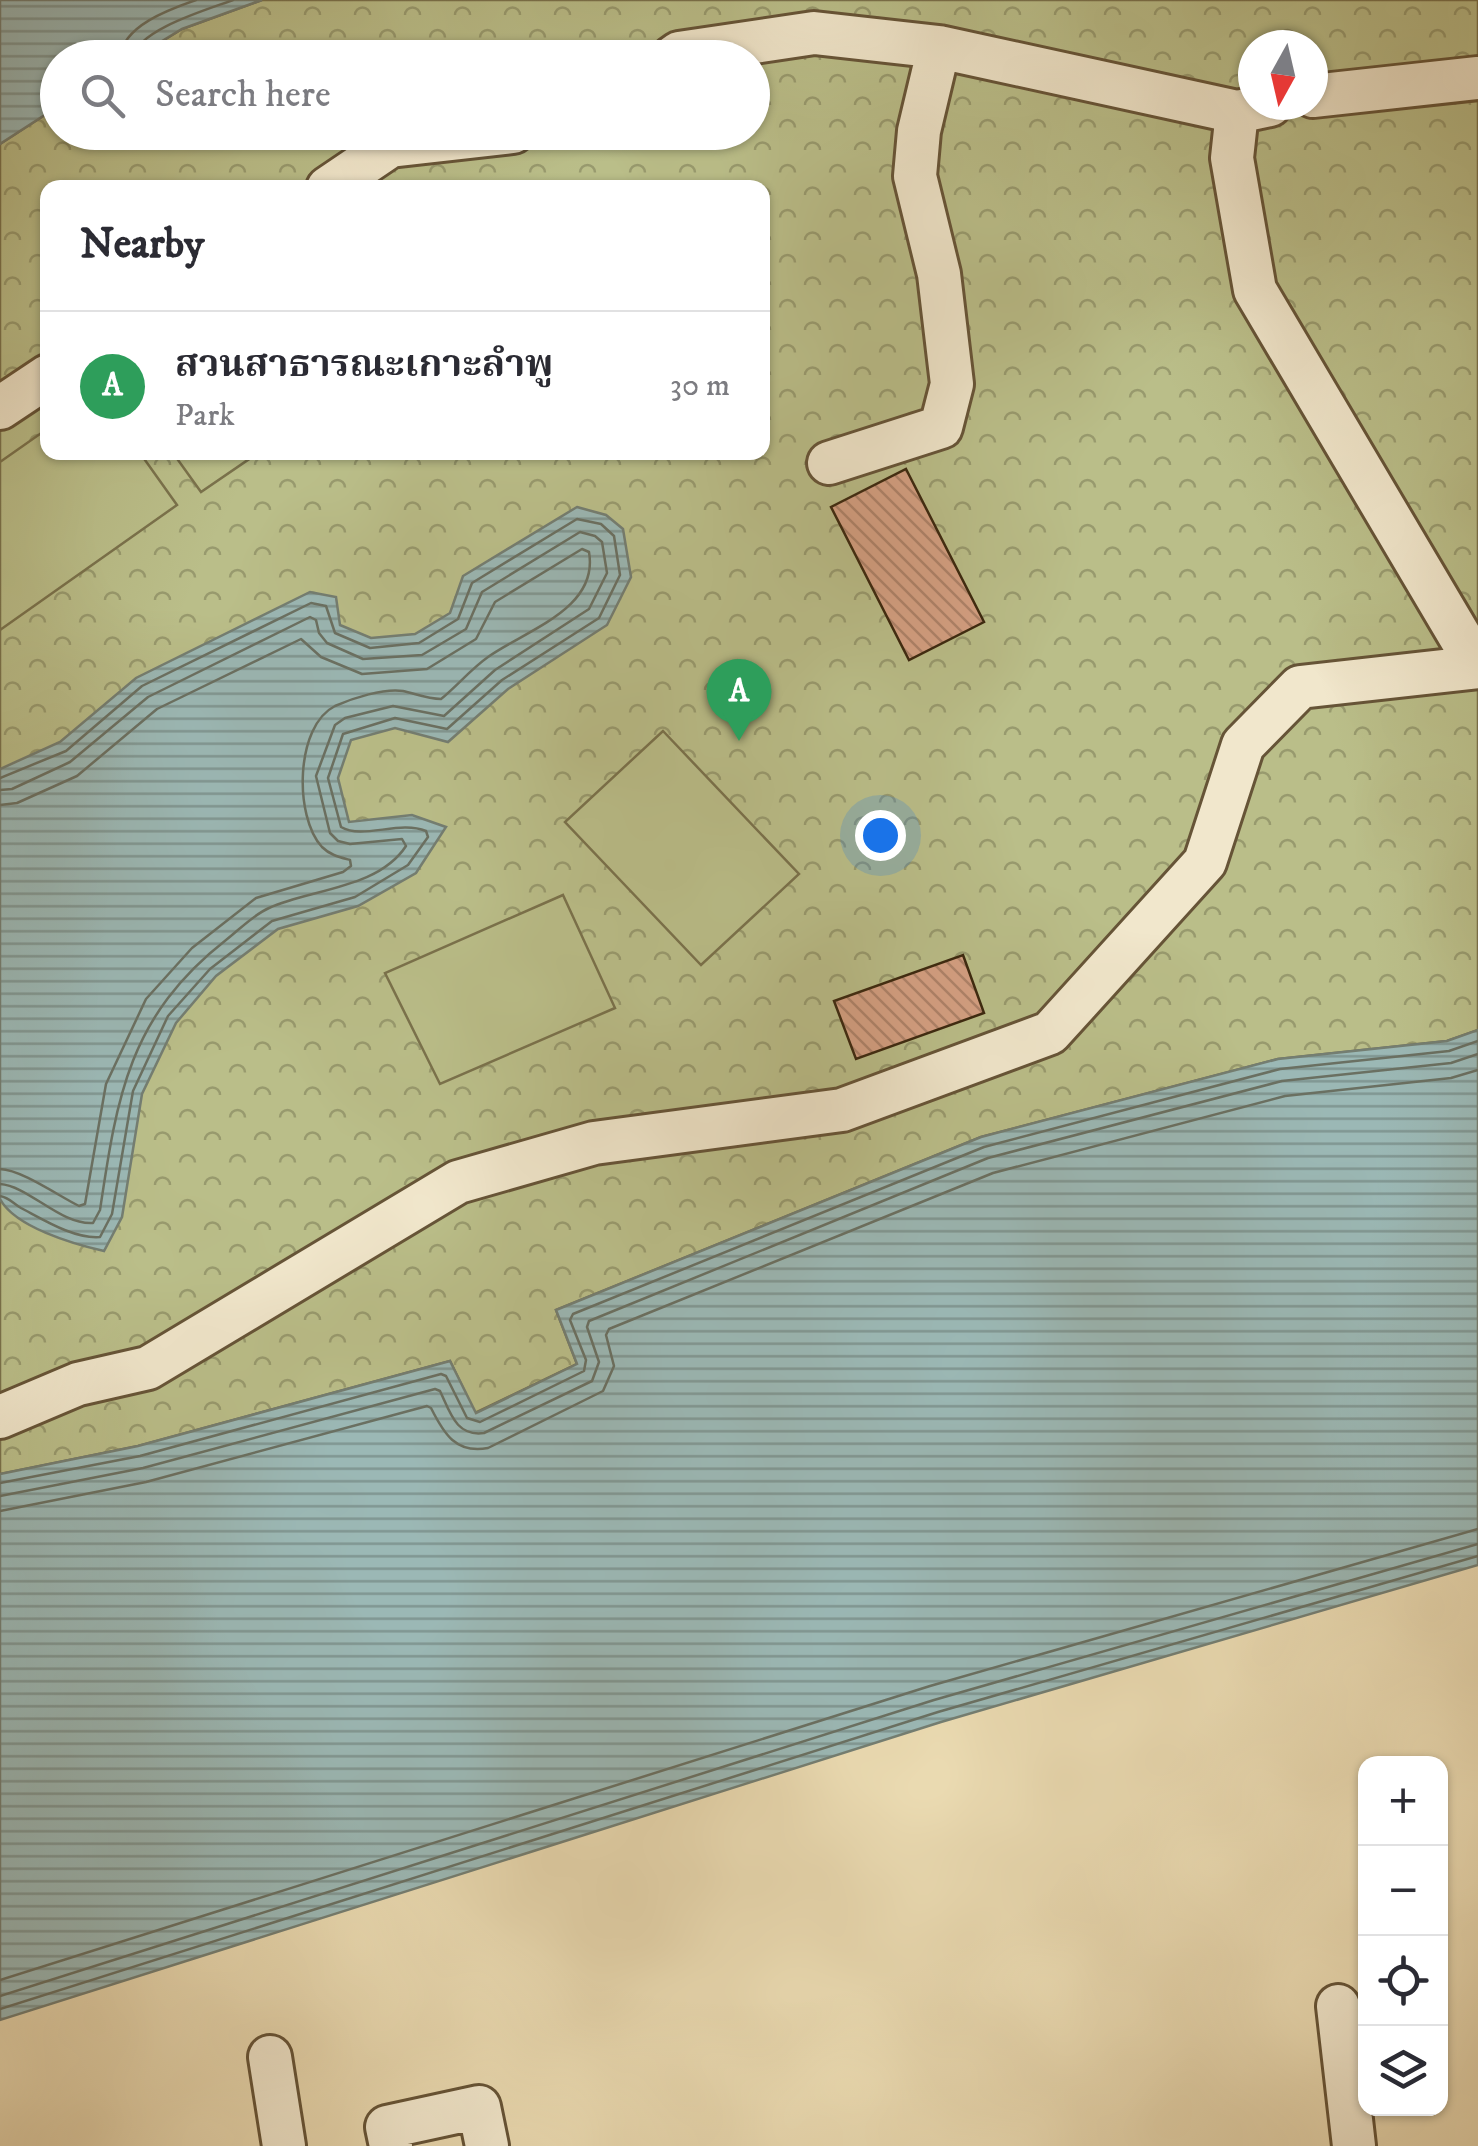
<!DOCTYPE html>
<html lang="en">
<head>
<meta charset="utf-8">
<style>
	:root { --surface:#fff; --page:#f2f2f3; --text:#2b2b33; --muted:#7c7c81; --line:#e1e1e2; --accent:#8f2418 }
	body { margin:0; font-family:"IM FELL DW Pica","Noto Serif Thai",serif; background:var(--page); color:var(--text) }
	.controls { position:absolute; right:30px; bottom:30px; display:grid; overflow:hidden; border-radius:20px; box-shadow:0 2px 8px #0004 }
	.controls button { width:90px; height:90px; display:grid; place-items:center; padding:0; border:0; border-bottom:2px solid var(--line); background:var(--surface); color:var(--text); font:50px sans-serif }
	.compass { position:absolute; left:1238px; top:30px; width:90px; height:90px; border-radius:50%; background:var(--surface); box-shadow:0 2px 8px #0004; rotate:188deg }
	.you { position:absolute; left:880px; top:835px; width:35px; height:35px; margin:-25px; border:8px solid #fff; border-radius:50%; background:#1a73e8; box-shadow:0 0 0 15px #1a73e833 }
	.badge { display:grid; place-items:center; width:65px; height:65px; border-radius:50%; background:var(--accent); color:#fff; font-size:32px; font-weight:700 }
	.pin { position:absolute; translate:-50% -82px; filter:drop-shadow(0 2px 5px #0008) }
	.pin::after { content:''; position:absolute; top:52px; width:35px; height:30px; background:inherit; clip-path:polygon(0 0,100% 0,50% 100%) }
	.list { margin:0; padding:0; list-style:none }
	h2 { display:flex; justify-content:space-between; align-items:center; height:130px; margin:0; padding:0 40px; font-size:42px }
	h2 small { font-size:32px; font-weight:400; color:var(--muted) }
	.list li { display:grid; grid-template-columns:65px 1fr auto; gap:30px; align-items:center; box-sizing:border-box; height:150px; padding:0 40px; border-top:2px solid var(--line) }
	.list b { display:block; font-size:38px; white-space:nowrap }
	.list p { margin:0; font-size:32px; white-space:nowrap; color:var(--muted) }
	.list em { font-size:32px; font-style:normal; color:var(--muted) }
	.icon { flex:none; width:55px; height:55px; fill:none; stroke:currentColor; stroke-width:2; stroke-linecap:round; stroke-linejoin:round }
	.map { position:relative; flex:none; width:1478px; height:2146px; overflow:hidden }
	.search { position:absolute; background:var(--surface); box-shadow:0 2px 8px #0004; left:40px; top:40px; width:730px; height:110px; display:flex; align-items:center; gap:25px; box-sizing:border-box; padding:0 35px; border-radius:55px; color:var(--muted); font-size:38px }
	.panel { position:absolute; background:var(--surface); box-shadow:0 2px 8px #0004; left:40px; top:180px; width:730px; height:280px; border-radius:20px }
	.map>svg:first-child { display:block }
	.forest { fill:url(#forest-crowns); stroke:#7a724c; stroke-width:2.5; fill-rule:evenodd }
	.garden { fill:#babe89; stroke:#7a724c; stroke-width:2.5 }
	.water { fill:url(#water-rules); stroke:#747e72; stroke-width:2.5 }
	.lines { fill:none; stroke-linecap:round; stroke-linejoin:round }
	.shore { stroke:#6a7062; stroke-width:2.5 }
	.building { fill:url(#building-back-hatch); stroke:#3a270e; stroke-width:2.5 }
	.minor-casing { stroke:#665437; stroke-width:48 }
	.minor { stroke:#f1e7cc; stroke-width:42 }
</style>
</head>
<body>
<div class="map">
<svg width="1478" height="2146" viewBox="0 0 1478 2146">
	<defs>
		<pattern id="forest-crowns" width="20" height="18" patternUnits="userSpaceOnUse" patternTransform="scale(2.5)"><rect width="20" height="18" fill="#babe89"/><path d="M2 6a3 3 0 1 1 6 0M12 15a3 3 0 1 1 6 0" fill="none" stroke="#989a6e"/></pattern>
		<pattern id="water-rules" width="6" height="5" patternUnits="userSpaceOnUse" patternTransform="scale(2.5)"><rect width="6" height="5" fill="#9bb8b5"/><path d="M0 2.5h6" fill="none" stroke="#7f9692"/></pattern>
		<pattern id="building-back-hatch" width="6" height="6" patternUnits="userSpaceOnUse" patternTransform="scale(2.5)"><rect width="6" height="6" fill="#d6a184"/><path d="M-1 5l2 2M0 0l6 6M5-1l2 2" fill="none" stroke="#af836a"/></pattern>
	</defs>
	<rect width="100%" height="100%" fill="#eadab1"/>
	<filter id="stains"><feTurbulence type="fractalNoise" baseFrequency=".002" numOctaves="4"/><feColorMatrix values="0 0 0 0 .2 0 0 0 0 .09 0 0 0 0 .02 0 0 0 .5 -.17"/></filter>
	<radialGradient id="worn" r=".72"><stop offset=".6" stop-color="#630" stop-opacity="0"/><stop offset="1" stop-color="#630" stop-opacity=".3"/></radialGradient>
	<!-- forest -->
	<path class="forest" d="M262,0H1478V1030L1447,1041L1278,1059L981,1137L556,1310L577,1364L475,1413L450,1361L138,1446L0,1474V144L57,107L58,132H752V58L136,57L182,29ZM1253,45H1313V105H1253ZM48,188H762V452H48Z"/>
	<!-- garden -->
	<path class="garden" d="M47,429L48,452L140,453L177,505L0,630V462Z
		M173,453H258L201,492Z
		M663,731L799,874L701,965L565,822Z
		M563,895L615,1008L440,1084L385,973Z"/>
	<!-- water -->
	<path class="water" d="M0,0H262L182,29L136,57L58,58L57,107L0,144Z
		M577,507L606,515L623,529L631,577L607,625L508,689L448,742L395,728L351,740L338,778L349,822L412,815L446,827L416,873L358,906L278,929L216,976L176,1023L142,1094L122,1217L104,1251C73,1244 15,1227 0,1199V769L60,742L136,678L310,592L336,597L340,625L371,638L415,634L450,613L463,576Z
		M1478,1030V1565L941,1722L0,2020V1474L138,1446L450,1361L476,1413L577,1364L556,1310L981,1137L1278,1059L1447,1041Z"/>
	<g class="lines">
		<!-- shore -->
		<path class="shore" d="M120,58C122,26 170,9 196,0
			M133,58C136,30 209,9 233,0
			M0,778L66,751L142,686L311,603L326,606L335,633L370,648L419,643L458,619L472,583L577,519L601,524L614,536L620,575L599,618L502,680L447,729L395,718L343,734L328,778L341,827C363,840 399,820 426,831L428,837L408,865L355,897L272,921L210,969L168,1016L133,1091L112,1214L100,1237C74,1239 44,1220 21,1208C12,1203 10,1198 0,1196
			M0,790L12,789L70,762L148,697L310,617L316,620L319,633L327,643L363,659L422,655L466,629L482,592L580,532L595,536L602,542L607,573L589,609L495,670L444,716L393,706L345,718L335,725L316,776L330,833L338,841L350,844L402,839L406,846C378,889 310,889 269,908C253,915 239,930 226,940C129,1016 117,1096 100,1210L93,1223C60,1225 29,1186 0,1184
			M0,805L17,803L77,776L157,709L301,639L321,657L362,674L427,669L476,639L495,602L582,549L589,552C599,609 526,630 488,657C471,669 457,686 441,699C428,699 416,694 403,691C384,688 353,698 335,706C295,726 294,817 322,847C330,855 339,857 350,860L351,866L343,872L256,898L192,948L146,999L106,1084L85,1204L79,1206C57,1195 22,1170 0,1169
			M0,1483L140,1456L441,1374L446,1376L467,1418L480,1422L584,1371L586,1360L570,1320L573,1314L984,1147L1280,1069L1449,1051L1478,1041
			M0,1496L143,1468L435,1389L440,1391C450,1412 456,1437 484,1433L592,1381L599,1362L587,1327L589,1321L988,1158L1282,1081L1451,1063L1478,1054
			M0,1511L146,1482L427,1406L431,1408C444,1434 456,1454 488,1448L603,1391L614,1366L606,1335L609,1329L993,1173L1285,1096L1451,1078L1478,1070
			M0,1980L930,1686L1478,1529
			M0,1996L934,1700L1478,1544
			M0,2009L938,1712L1478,1556"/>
	</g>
	<!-- building -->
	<path class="building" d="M906,469L984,622L909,660L831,507Z
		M963,955L984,1013L856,1059L834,1001Z"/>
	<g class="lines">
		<defs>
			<path id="minor" d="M672,58L679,53L814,33L939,47L1237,112L1270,105
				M1313,96L1478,78
				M1237,112L1232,158L1255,290L1478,667
				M328,188L390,146L513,132
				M0,408L48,376
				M829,463L941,427L952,384L939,274L915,176L919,131L939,47
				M0,1417L78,1384L148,1368L458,1182L594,1143L842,1110L1050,1033L1205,862L1243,745L1300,687L1478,667
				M1338,2006L1354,2146
				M270,2057L284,2146
				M391,2146L387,2127L479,2107L487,2146"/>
		</defs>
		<!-- minor casing -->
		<use href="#minor" class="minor-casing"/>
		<!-- minor -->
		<use href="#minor" class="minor"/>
	</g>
	<rect width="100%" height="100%" filter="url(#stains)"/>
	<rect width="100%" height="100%" fill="url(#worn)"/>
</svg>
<div class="controls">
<button>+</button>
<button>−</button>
<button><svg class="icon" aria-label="locate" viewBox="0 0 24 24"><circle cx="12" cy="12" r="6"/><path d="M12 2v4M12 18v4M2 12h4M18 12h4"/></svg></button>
<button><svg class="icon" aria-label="layers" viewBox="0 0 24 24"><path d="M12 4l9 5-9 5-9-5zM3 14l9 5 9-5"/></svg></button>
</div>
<svg class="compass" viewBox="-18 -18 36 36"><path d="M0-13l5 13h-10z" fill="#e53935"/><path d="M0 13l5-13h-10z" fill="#7c7c81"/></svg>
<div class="you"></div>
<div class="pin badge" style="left:739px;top:741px;background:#2e9e5b">A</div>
<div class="search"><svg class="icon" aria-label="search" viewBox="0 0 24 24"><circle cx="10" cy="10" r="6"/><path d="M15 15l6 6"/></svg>Search here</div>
<section class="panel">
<h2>Nearby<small></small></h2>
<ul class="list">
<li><span class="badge" style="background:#2e9e5b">A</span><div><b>สวนสาธารณะเกาะลำพู</b><p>Park</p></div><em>30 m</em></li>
</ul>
</section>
</div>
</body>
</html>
